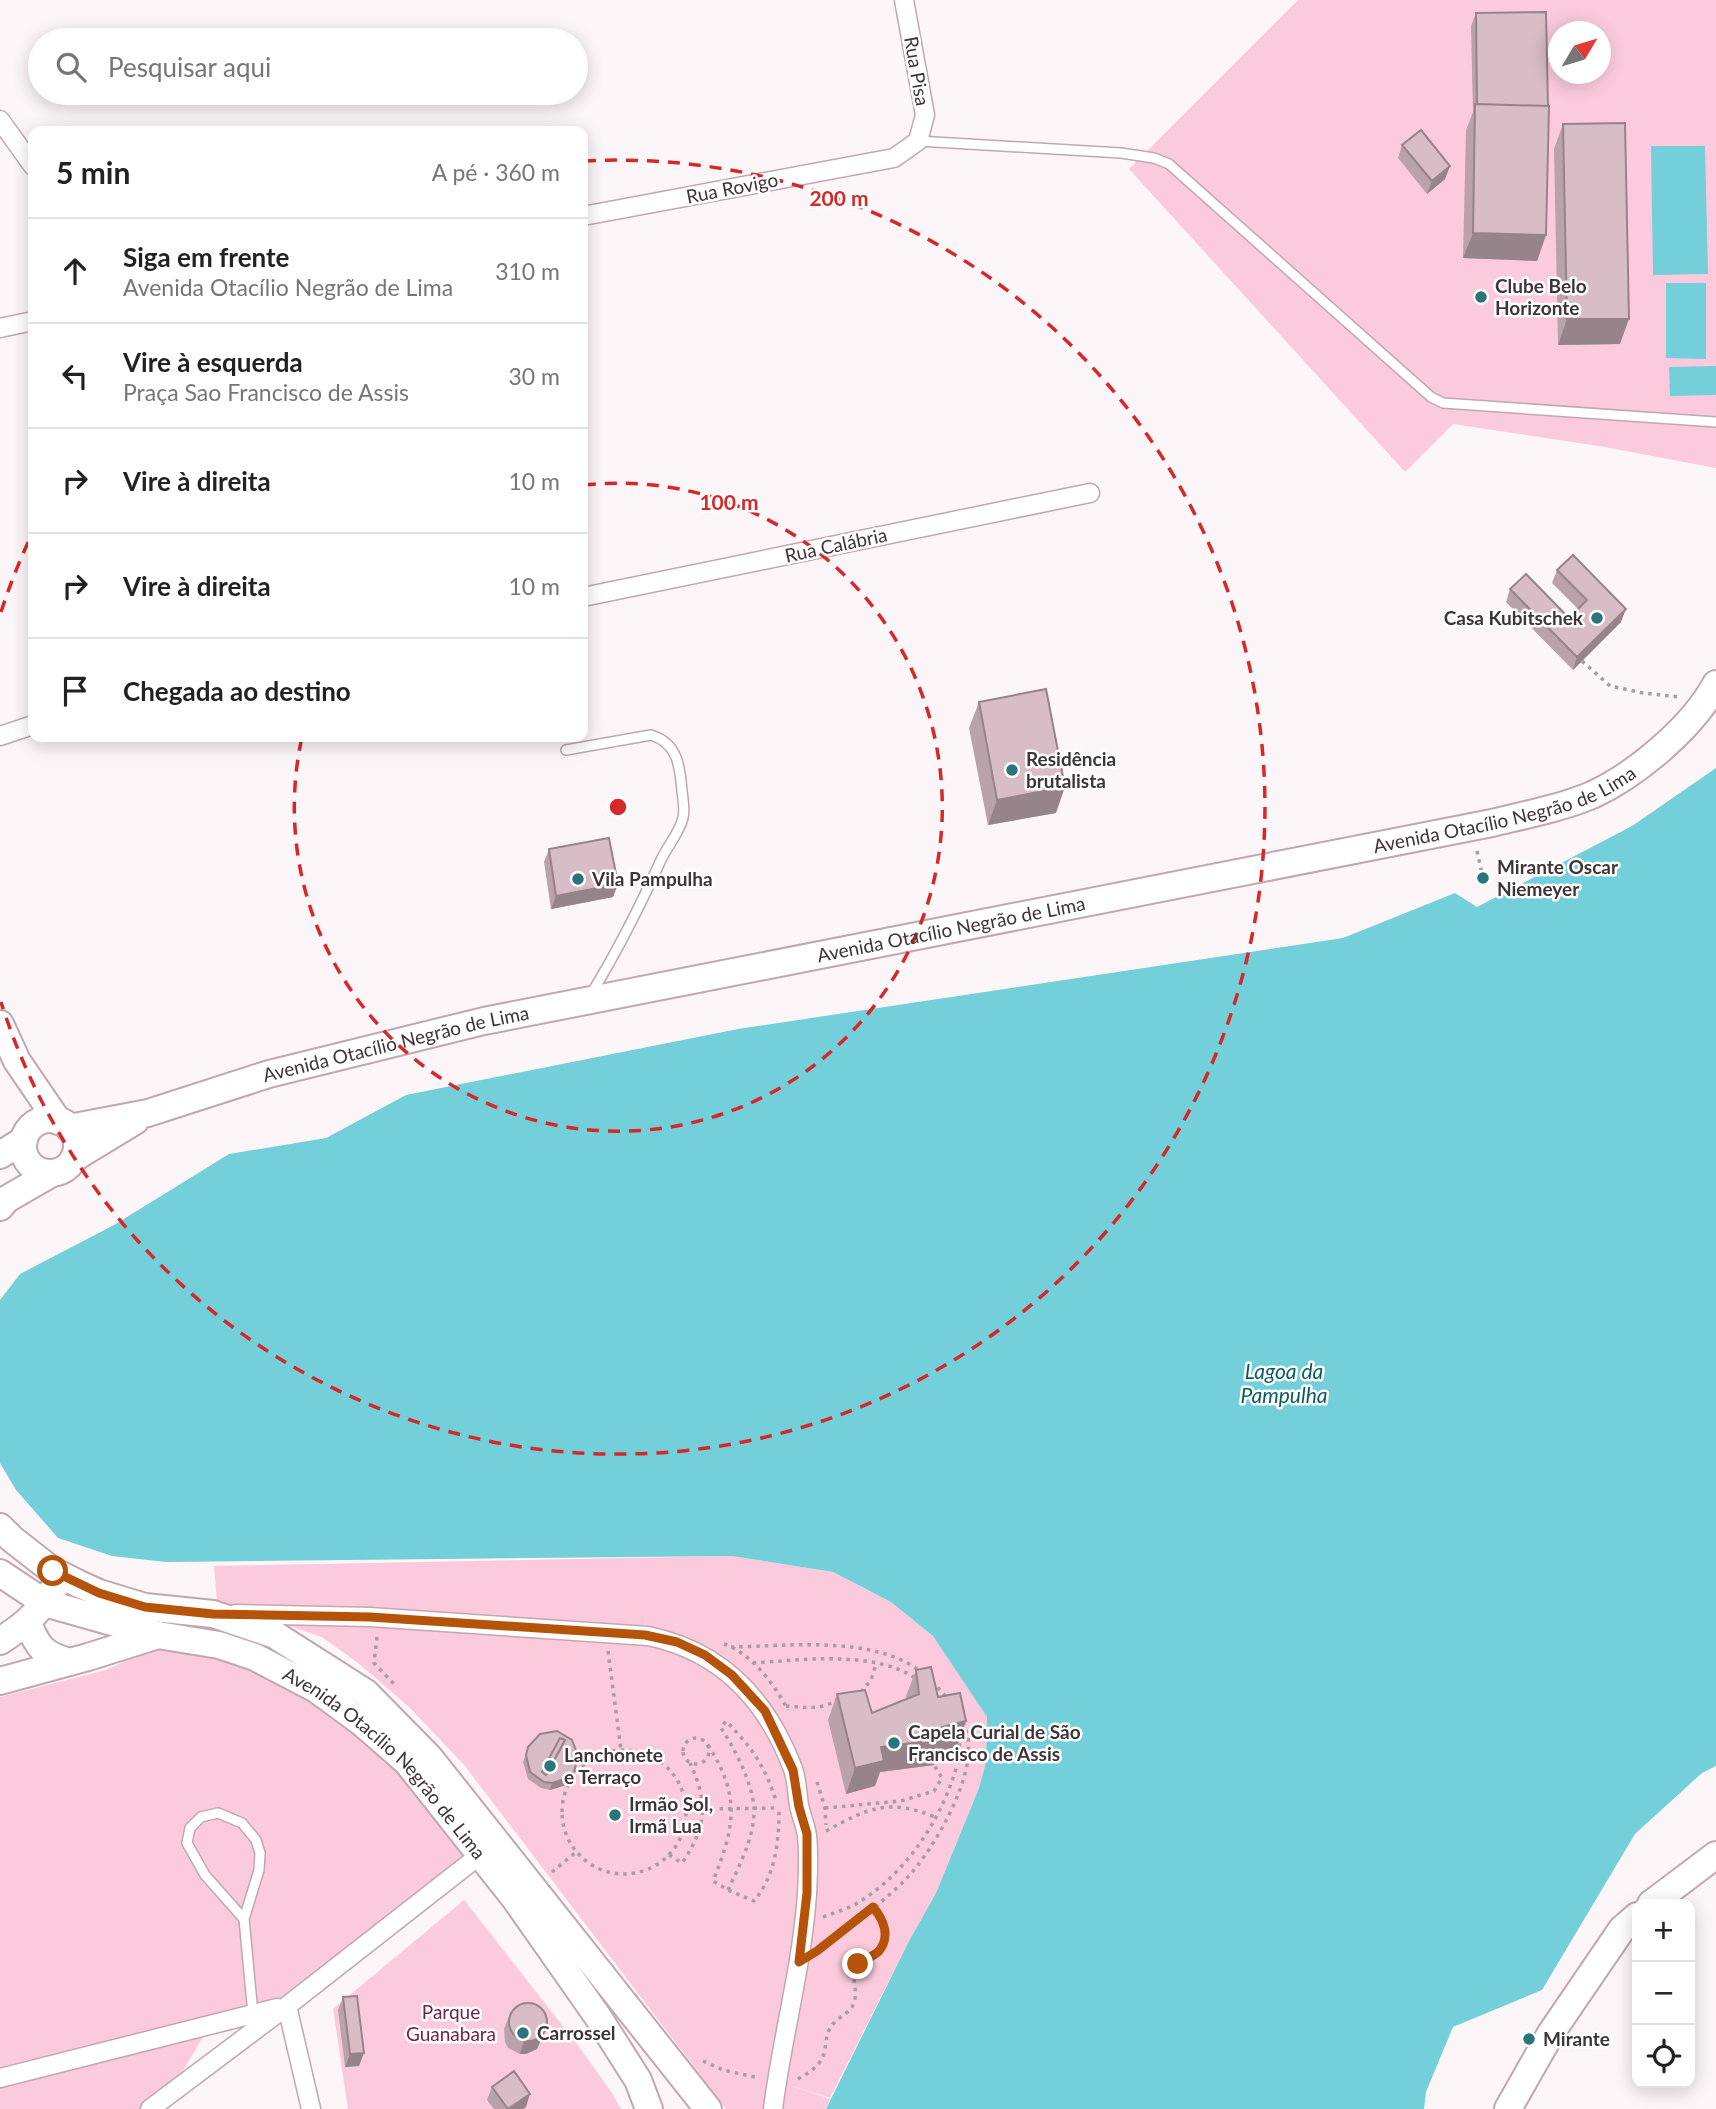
<!DOCTYPE html>
<html lang="pt">
<head>
<meta charset="utf-8">
<style>
	:root { --surface:#fff; --page:#f2f2f2; --text:#222; --muted:#767676; --line:#e0e0e0 }
	body { margin:0; font-family:Lato,sans-serif; background:var(--page); color:var(--text) }
	.controls { position:absolute; right:21px; bottom:21px; display:grid; overflow:hidden; border-radius:14px; box-shadow:0 4px 18px #0003 }
	.controls button { width:63px; height:63px; display:grid; place-items:center; padding:0; border:0; border-bottom:2px solid var(--line); background:var(--surface); color:var(--text); font:35px sans-serif }
	.compass { position:absolute; left:1548px; top:21px; width:63px; height:63px; border-radius:50%; background:var(--surface); box-shadow:0 4px 18px #0003; rotate:52deg }
	.stop { position:absolute; width:21px; height:21px; margin:-16px; border:5px solid #b45309; border-radius:50%; background:#fff }
	.stop.end { background:#b45309; border-color:#fff; box-shadow:0 2px 7px #0008 }
	.list { margin:0; padding:0; list-style:none }
	h2 { display:flex; justify-content:space-between; align-items:center; height:91px; margin:0; padding:0 28px; font-size:30px }
	h2 small { font-size:23px; font-weight:400; color:var(--muted) }
	.list li { display:grid; grid-template-columns:46px 1fr auto; gap:21px; align-items:center; box-sizing:border-box; height:105px; padding:0 28px; border-top:2px solid var(--line) }
	.list b { display:block; font-size:26px; white-space:nowrap }
	.list p { margin:0; font-size:23px; white-space:nowrap; color:var(--muted) }
	.list em { font-size:23px; font-style:normal; color:var(--muted) }
	.icon { flex:none; width:38px; height:38px; fill:none; stroke:currentColor; stroke-width:2; stroke-linecap:round; stroke-linejoin:round }
	.map { position:relative; flex:none; width:1716px; height:2109px; overflow:hidden }
	.search { position:absolute; background:var(--surface); box-shadow:0 4px 18px #0003; left:28px; top:28px; width:560px; height:77px; display:flex; align-items:center; gap:18px; box-sizing:border-box; padding:0 24px; border-radius:38px; color:var(--muted); font-size:26px }
	.panel { position:absolute; background:var(--surface); box-shadow:0 4px 18px #0003; left:28px; top:126px; width:560px; height:616px; border-radius:14px }
	.map>svg:first-child { display:block }
	.green { fill:#fbcbdd; fill-rule:evenodd }
	.water { fill:#73cfda }
	.lines { fill:none; stroke-linecap:round; stroke-linejoin:round }
	.lane-casing { stroke:#c2a7b1; stroke-width:12 }
	.street-casing { stroke:#c2a7b1; stroke-width:21 }
	.secondary-casing { stroke:#c2a7b1; stroke-width:30 }
	.path { stroke:#a69ea1; stroke-width:3.5; stroke-dasharray:3.5 5; stroke-linecap:butt }
	.lane { stroke:#fff; stroke-width:9 }
	.street { stroke:#fff; stroke-width:18 }
	.secondary { stroke:#fff; stroke-width:26 }
	.wall { fill:#baa2aa }
	.shaded-wall { fill:#97848b }
	.building { fill:#d8bcc6; stroke:#97848b; stroke-width:2; fill-rule:evenodd }
	.route { stroke:#b45309; stroke-width:9 }
	.ring { fill:none; stroke:#d62828; stroke-width:3.5; stroke-dasharray:12 9 }
	.poi-dot { fill:#2b747c; stroke:#fff; stroke-width:2.5 }
	.labels { text-anchor:middle; stroke-width:5; stroke-linejoin:round; paint-order:stroke }
	.street-label { font-size:19px; fill:#3f3438; stroke:#fff }
	.poi-label { font-size:19px; font-weight:bold; fill:#3f3438; stroke:#fff; text-anchor:start }
	.park-label { font-size:19px; fill:#72224a; stroke:#fff }
	.water-label { font-size:21px; font-style:italic; fill:#0b5d65; stroke:#fff }
	.centre { fill:#d62828; stroke:#fff; stroke-width:3.5 }
	.ring-label { font-size:21px; text-anchor:middle; font-weight:bold; fill:#d62828; stroke:#fff; stroke-width:5; stroke-linejoin:round; paint-order:stroke }
</style>
</head>
<body>
<div class="map">
<svg width="1716" height="2109" viewBox="0 0 1716 2109">
	<rect width="100%" height="100%" fill="#fcf6f8"/>
	<!-- green -->
	<path class="green" d="M1298,0H1716V468L1599,446L1453,424L1405,472L1129,169ZM1558,32H1600V74H1558Z
		M732,1556L833,1572L891,1602L933,1636L987,1717L986,1762L979,1788L936,1893L909,1941L830,2098L786,2084L830,2099L825,2109H726L465,1766L409,1707L358,1663L322,1637L217,1602L214,1566ZM645,1616L647,1634L706,1653L733,1674L766,1711L796,1770L809,1835L810,1894L781,2081L804,1892V1834L796,1807L790,1771L763,1712L731,1676L704,1657L646,1636Z
		M163,1644L302,1683L378,1737L478,1847L286,1998L0,2067V1697L106,1670Z
		M464,1900L577,2044L612,2093L621,2109H348L333,2009Z
		M203,2037L181,2074L144,2109H0V2088Z"/>
	<!-- water -->
	<path class="water" d="M1651,146H1705L1708,274L1653,275Z
		M1666,283H1706V359L1666,358Z
		M1716,366V395L1670,396L1669,367Z
		M1716,768V1766L1702,1773L1635,1834L1542,1990L1453,2027L1426,2092L1424,2109H826L909,1941L936,1893L979,1788L986,1762L987,1717L933,1636L891,1602L833,1572L732,1556L166,1562L112,1556L58,1538L16,1490L0,1463V1300L20,1274L114,1225L229,1154L326,1138L406,1095L738,1029L1343,938L1455,893L1477,907L1632,826Z"/>
	<g class="lines">
		<defs>
			<path id="lane" d="M918,141L1121,153L1154,158L1169,164L1431,397L1443,403L1716,422
				M566,750L651,735C678,743 680,767 682,791C683,799 685,810 683,818C679,834 667,846 661,860C640,906 617,952 591,994
				M244,1919L205,1875L187,1843L190,1828L201,1817L218,1813L242,1823L256,1840L260,1853L259,1870L244,1919L253,2014"/>
			<path id="street" d="M0,120L33,166
				M583,216L894,158L918,141L925,115L904,0
				M0,328L33,321
				M583,597L1090,493
				M0,736L33,725
				M235,1614L370,1617L648,1636C722,1651 767,1700 793,1769C797,1780 797,1793 799,1805C801,1816 806,1826 807,1836C809,1855 808,1876 807,1894C802,1967 782,2037 773,2109
				M287,2006L311,2109
				M0,2078L277,2008
				M150,2109L287,2006L480,1855"/>
			<g id="secondary">
				<path d="M0,1024L17,1061L58,1121"/>
				<circle cx="50" cy="1146" r="27"/>
				<path id="s1" d="M69,1128L148,1113L269,1074L484,1021L1492,823C1525,815 1561,808 1592,795C1636,775 1693,727 1716,684"/>
				<path d="M0,1155L24,1140"/>
				<path d="M74,1158L135,1121"/>
				<path d="M0,1207L7,1199L52,1173"/>
				<path d="M0,1527L12,1539L53,1571L79,1584L99,1593L145,1607L213,1614L275,1635L366,1693L429,1757L708,2109"/>
				<path id="s2" d="M0,1573L45,1603L158,1635L219,1645L255,1657L316,1689L361,1722L407,1762L516,1900L598,2017L638,2080L649,2109"/>
				<path d="M28,1623C38,1648 43,1654 69,1662"/>
				<path d="M0,1641C25,1625 38,1614 54,1588"/>
				<path d="M0,1681L88,1657L158,1635"/>
				<path d="M1651,1904L1716,1855"/>
				<path d="M1508,2109L1551,2033L1622,1929L1637,1916"/>
			</g>
		</defs>
		<!-- lane casing -->
		<use href="#lane" class="lane-casing"/>
		<!-- street casing -->
		<use href="#street" class="street-casing"/>
		<!-- secondary casing -->
		<use href="#secondary" class="secondary-casing"/>
		<!-- path -->
		<path class="path" d="M1582,661L1610,686L1643,693L1680,697
			M1477,851L1483,878
			M377,1637L374,1663L394,1684
			M724,1644C751,1653 775,1685 788,1710
			M731,1647C787,1646 875,1635 921,1672
			M608,1651L621,1750
			M753,1663C800,1660 874,1650 915,1678
			M932,1681L948,1699
			M861,1692L871,1680L876,1664
			M786,1706C804,1707 822,1711 838,1699
			M683 1751a13 13 0 1 1 26 0a13 13 0 1 1-26 0Z
			M708,1745C741,1797 735,1826 713,1881L728,1890L754,1901C775,1876 779,1843 779,1811
			M562 1812a62 62 0 1 1 124 0a62 62 0 1 1-124 0Z
			M817,1782L825,1808L826,1825
			M686,1805L703,1809L779,1808
			M825,1808L901,1801L934,1791L942,1778L934,1765
			M826,1831C868,1808 889,1798 935,1817
			M669,1855L682,1863C707,1827 708,1802 690,1763
			M552,1872L576,1852
			M728,1890C739,1866 755,1837 754,1808C752,1782 735,1749 721,1728L726,1721C754,1750 764,1765 777,1803
			M823,1917C833,1913 844,1910 854,1905C898,1880 931,1835 949,1789C955,1772 963,1754 958,1736
			M821,1948C849,1926 881,1905 906,1879C934,1850 986,1763 963,1723
			M703,2061L723,2070L759,2078
			M798,2079C808,2073 821,2066 824,2053C827,2042 825,2032 834,2023C841,2015 853,2012 855,1999C857,1988 851,1977 856,1967C864,1953 881,1957 884,1937C887,1924 881,1916 873,1908"/>
		<!-- lane -->
		<use href="#lane" class="lane"/>
		<!-- street -->
		<use href="#street" class="street"/>
		<!-- secondary -->
		<use href="#secondary" class="secondary"/>
	</g>
	<!-- wall -->
	<path class="wall" d="M1476,13L1546,235L1537,261L1463,258L1466,130L1473,112L1471,26Z
		M1563,124L1620,344L1558,345L1554,149Z
		M1402,145L1450,166L1445,179L1427,194L1398,158Z
		M1557,570L1621,622L1573,670L1506,602L1510,589L1569,618L1578,609L1552,583Z
		M979,702L1056,813L988,825L969,728Z
		M549,849L618,884L613,897L551,909L544,862Z
		M916,1670L938,1697L966,1721L957,1747L939,1751L934,1765L880,1772L875,1786L846,1794L828,1720L837,1694L872,1713L907,1699L906,1696Z
		M528,1747L574,1772L571,1778L566,1785L550,1790L541,1788L528,1779L523,1762Z
		M343,1997L359,2066L345,2067L338,2010Z
		M509,2016L543,2037L537,2049L526,2054H520L508,2048L505,2042L504,2029Z
		M492,2087L526,2107L523,2109H494L487,2100Z"/>
	<!-- shaded-wall -->
	<path class="shaded-wall" d="M1450,166L1445,179L1427,194L1432,181Z
		M1473,233L1546,235L1537,261L1463,258Z
		M1567,319H1629L1620,344L1558,345Z
		M1626,609L1621,622L1573,670L1577,657Z
		M1065,787L1056,813L988,825L997,800Z
		M618,884L613,897L551,909L556,896Z
		M966,1721L957,1747L939,1751L934,1765L880,1772L875,1786L846,1794L855,1768L881,1747L942,1727Z
		M574,1772L571,1778L566,1785L550,1790L552,1783Z
		M547,2024L537,2049L526,2054H520L524,2041Z
		M364,2053L359,2066L345,2067L350,2054Z
		M530,2094L526,2107L523,2109H510Z"/>
	<!-- building -->
	<path class="building" d="M1546,12L1548,106L1477,104L1476,13Z
		M1475,104L1549,106L1546,235L1473,233Z
		M1625,123L1629,319H1567L1563,124Z
		M1421,130L1450,166L1432,181L1402,145Z
		M1573,555L1626,609L1577,657L1510,589L1526,574L1569,618L1587,600L1557,570Z
		M1046,689L1065,787L997,800L979,702Z
		M609,838L618,884L556,896L549,849Z
		M931,1667L938,1697L960,1693L966,1721L942,1727L943,1739L881,1747L884,1761L855,1768L837,1694L865,1690L872,1713L919,1694L916,1670Z
		M557,1731L572,1740L578,1756L574,1772L568,1778L552,1783L544,1782L530,1772L526,1755L528,1747L540,1734ZM560,1738L565,1740L562,1746L546,1775L542,1772L545,1766Z
		M560,1738L565,1740L549,1769L545,1766Z
		M357,1996L364,2053L350,2054L343,1997Z
		M509 2022a19 19 0 1 1 38 0a19 19 0 1 1-38 0Z
		M514,2071L530,2094L508,2109L492,2087Z"/>
	<g class="lines">
		<!-- route -->
		<path class="route" d="M53,1571L99,1593L145,1607L213,1614L370,1617L645,1635L677,1642L705,1655L732,1675L765,1711L793,1770L799,1807L807,1834V1893L799,1962L817,1951L873,1907C883,1919 891,1936 879,1951C874,1956 864,1960 858,1964"/>
	</g>
	<!-- distance rings -->
	<g class="ring">
		<path d="M584 485A324 324 0 1 1 302 737"/>
		<path d="M1 612A647 647 0 0 1 32 534M584 161A647 647 0 1 1 1 1002"/>
	</g>
	<!-- markers -->
	<g class="poi-dot">
		<circle cx="1481" cy="297" r="7"/>
		<circle cx="1597" cy="618" r="7"/>
		<circle cx="1012" cy="770" r="7"/>
		<circle cx="1483" cy="878" r="7"/>
		<circle cx="578" cy="879" r="7"/>
		<circle cx="894" cy="1743" r="7"/>
		<circle cx="550" cy="1766" r="7"/>
		<circle cx="615" cy="1815" r="7"/>
		<circle cx="523" cy="2033" r="7"/>
		<circle cx="1529" cy="2039" r="7"/>
	</g>
	<g class="labels">
		<!-- street labels -->
		<g class="street-label">
			<text transform="translate(917 71) rotate(80)" y="7">Rua Pisa</text>
			<text transform="translate(732 188) rotate(-11)" y="7">Rua Rovigo</text>
			<text transform="translate(836 545) rotate(-12)" y="7">Rua Calábria</text>
			<text dy="7" stroke="none"><textPath href="#s1" startOffset="1472">Avenida Otacílio Negrão de Lima</textPath></text>
			<text dy="7" stroke="none"><textPath href="#s1" startOffset="905">Avenida Otacílio Negrão de Lima</textPath></text>
			<text dy="7" stroke="none"><textPath href="#s1" startOffset="338">Avenida Otacílio Negrão de Lima</textPath></text>
			<text dy="7" stroke="none"><textPath href="#s2" startOffset="441">Avenida Otacílio Negrão de Lima</textPath></text>
		</g>
		<!-- poi labels -->
		<g class="poi-label">
			<text x="1495" y="293">Clube Belo<tspan x="1495" dy="22">Horizonte</tspan></text>
			<text x="1583" y="625" text-anchor="end">Casa Kubitschek</text>
			<text x="1026" y="766">Residência<tspan x="1026" dy="22">brutalista</tspan></text>
			<text x="1497" y="874">Mirante Oscar<tspan x="1497" dy="22">Niemeyer</tspan></text>
			<text x="592" y="886">Vila Pampulha</text>
			<text x="908" y="1739">Capela Curial de São<tspan x="908" dy="22">Francisco de Assis</tspan></text>
			<text x="564" y="1762">Lanchonete<tspan x="564" dy="22">e Terraço</tspan></text>
			<text x="629" y="1811">Irmão Sol,<tspan x="629" dy="22">Irmã Lua</tspan></text>
			<text x="537" y="2040">Carrossel</text>
			<text x="1543" y="2046">Mirante</text>
		</g>
		<!-- park labels -->
		<g class="park-label">
			<text x="451" y="2019">Parque<tspan x="451" dy="22">Guanabara</tspan></text>
		</g>
		<!-- water labels -->
		<g class="water-label">
			<text x="1284" y="1379">Lagoa da<tspan x="1284" dy="24">Pampulha</tspan></text>
		</g>
	</g>
	<circle cx="618" cy="807" r="10" class="centre"/>
	<g class="ring-label">
		<text x="839" y="206">200 m</text>
		<text x="729" y="510">100 m</text>
	</g>
</svg>
<div class="controls">
<button>+</button>
<button>−</button>
<button><svg class="icon" aria-label="locate" viewBox="0 0 24 24"><circle cx="12" cy="12" r="6"/><path d="M12 2v4M12 18v4M2 12h4M18 12h4"/></svg></button>
</div>
<svg class="compass" viewBox="-18 -18 36 36"><path d="M0-13l5 13h-10z" fill="#e53935"/><path d="M0 13l5-13h-10z" fill="#767676"/></svg>
<div class="stop" style="left:53px;top:1571px"></div>
<div class="stop end" style="left:858px;top:1964px"></div>
<div class="search"><svg class="icon" aria-label="search" viewBox="0 0 24 24"><circle cx="10" cy="10" r="6"/><path d="M15 15l6 6"/></svg>Pesquisar aqui</div>
<section class="panel">
<h2>5 min<small>A pé · 360 m</small></h2>
<ul class="list">
<li><svg class="icon" aria-label="ahead" viewBox="0 0 24 24"><path d="M12 20V5M6 11l6-6 6 6"/></svg><div><b>Siga em frente</b><p>Avenida Otacílio Negrão de Lima</p></div><em>310 m</em></li>
<li><svg class="icon" aria-label="left" viewBox="0 0 24 24"><path d="M17 20v-9H6M10 6l-5 5 5 5"/></svg><div><b>Vire à esquerda</b><p>Praça Sao Francisco de Assis</p></div><em>30 m</em></li>
<li><svg class="icon" aria-label="right" viewBox="0 0 24 24"><path d="M7 20v-9h11M14 6l5 5-5 5"/></svg><div><b>Vire à direita</b></div><em>10 m</em></li>
<li><svg class="icon" aria-label="right" viewBox="0 0 24 24"><path d="M7 20v-9h11M14 6l5 5-5 5"/></svg><div><b>Vire à direita</b></div><em>10 m</em></li>
<li><svg class="icon" aria-label="arrive" viewBox="0 0 24 24"><path d="M6 21V4h12l-3 4 3 4H6"/></svg><div><b>Chegada ao destino</b></div></li>
</ul>
</section>
</div>
</body>
</html>
